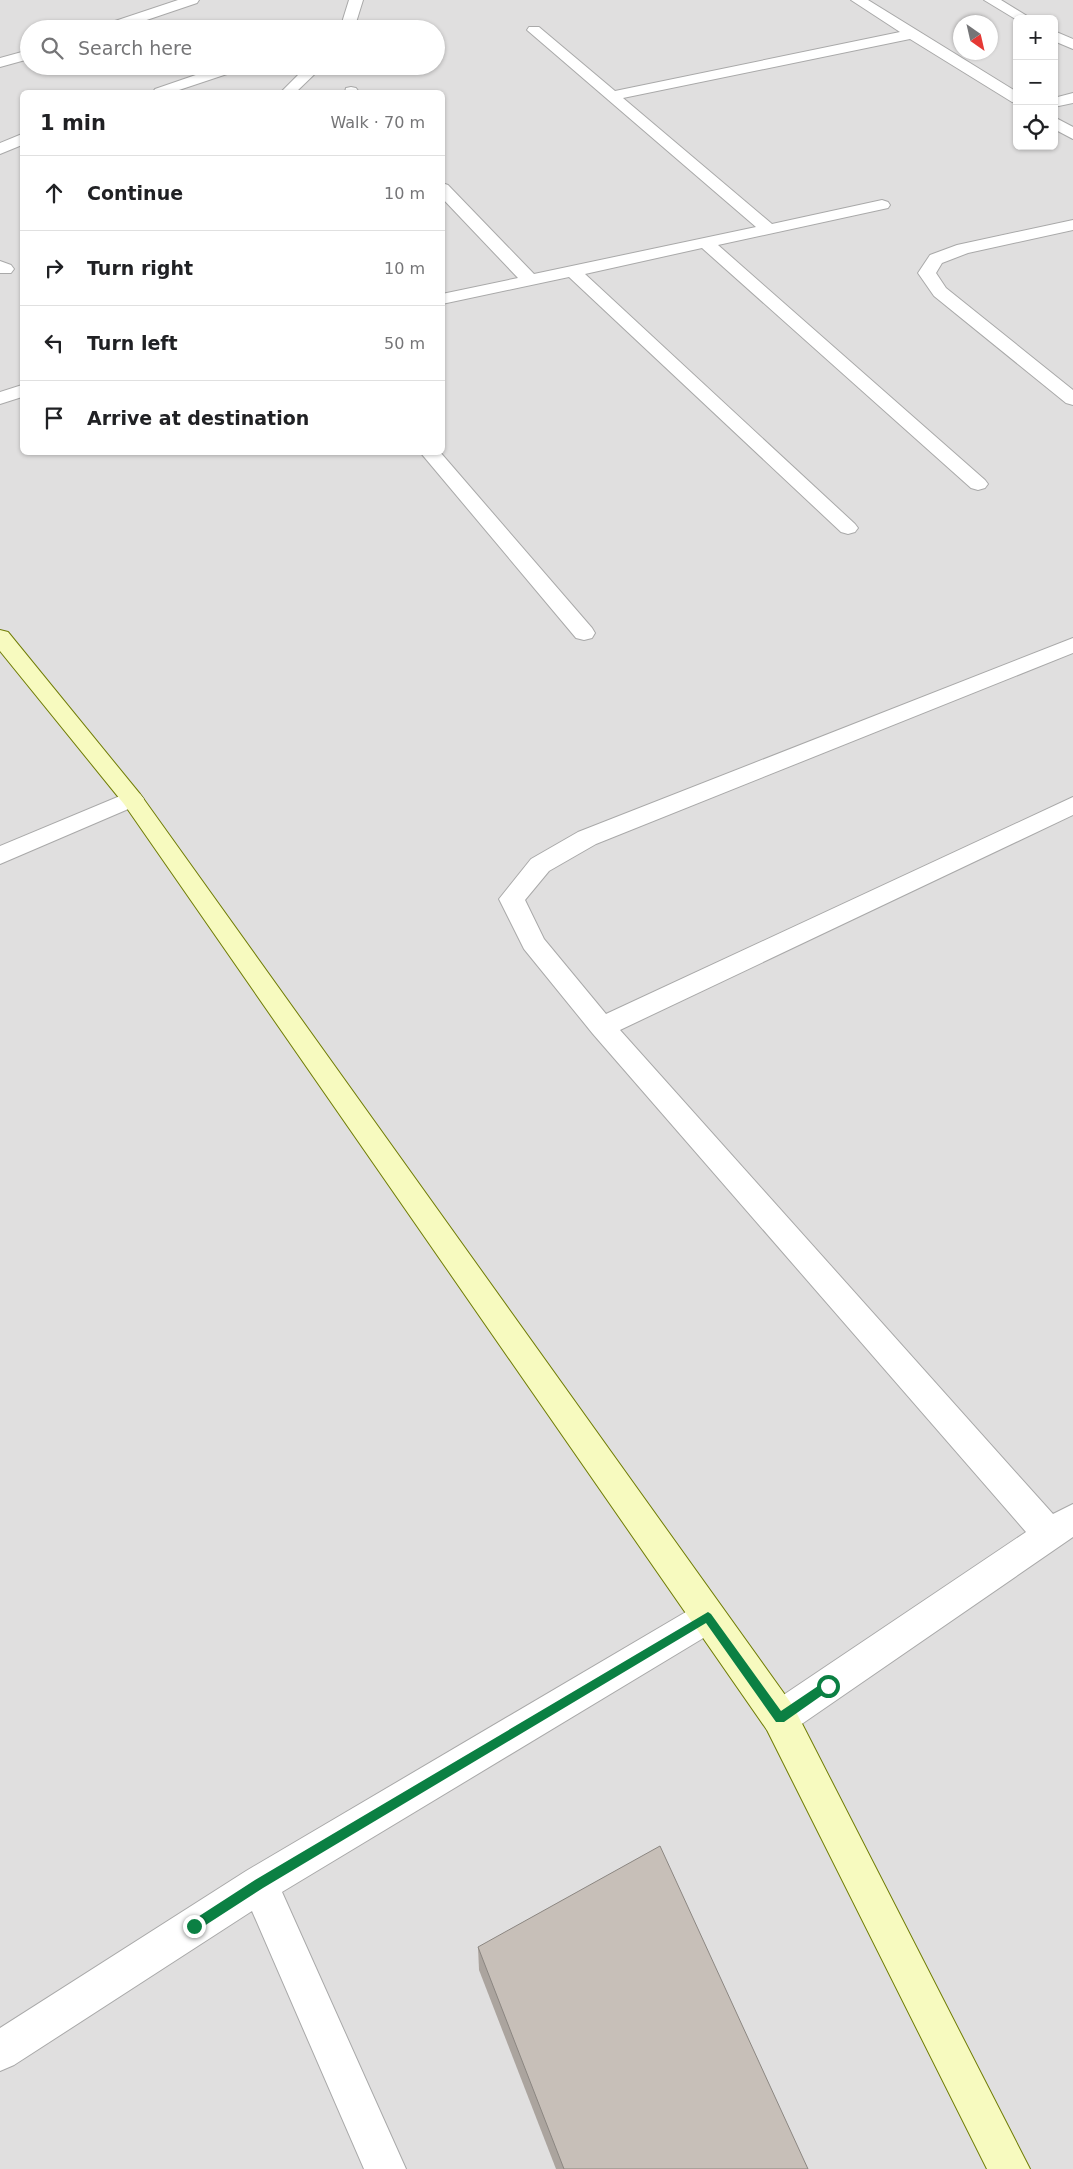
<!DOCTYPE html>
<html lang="en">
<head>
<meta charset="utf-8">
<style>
	:root { --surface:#fff; --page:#f2f2f2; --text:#202124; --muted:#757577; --line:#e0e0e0 }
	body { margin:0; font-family:"DejaVu Sans",sans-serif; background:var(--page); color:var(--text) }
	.controls { position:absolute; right:15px; top:15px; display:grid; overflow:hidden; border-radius:8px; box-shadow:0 1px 4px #0004 }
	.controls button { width:45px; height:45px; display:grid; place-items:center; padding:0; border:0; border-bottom:1px solid var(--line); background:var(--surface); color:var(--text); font:25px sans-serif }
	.compass { position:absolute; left:953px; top:15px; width:45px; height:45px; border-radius:50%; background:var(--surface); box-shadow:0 1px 4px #0004; rotate:146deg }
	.stop { position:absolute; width:15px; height:15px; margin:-11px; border:4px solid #0b8043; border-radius:50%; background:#fff }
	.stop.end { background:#0b8043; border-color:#fff; box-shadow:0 1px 5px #0008 }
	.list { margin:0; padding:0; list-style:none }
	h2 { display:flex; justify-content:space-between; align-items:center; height:65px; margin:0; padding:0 20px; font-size:21px }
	h2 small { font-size:16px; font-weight:400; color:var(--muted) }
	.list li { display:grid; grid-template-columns:32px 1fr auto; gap:15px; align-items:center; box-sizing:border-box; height:75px; padding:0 20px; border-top:1px solid var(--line) }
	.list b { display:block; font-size:19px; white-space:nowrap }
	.list em { font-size:16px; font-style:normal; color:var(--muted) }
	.icon { flex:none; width:28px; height:28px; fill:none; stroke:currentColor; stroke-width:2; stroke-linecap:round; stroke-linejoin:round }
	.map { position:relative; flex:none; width:1073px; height:2169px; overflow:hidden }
	.search { position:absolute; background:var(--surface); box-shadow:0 1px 4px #0004; left:20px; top:20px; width:425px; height:55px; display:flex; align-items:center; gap:12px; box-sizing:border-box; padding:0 18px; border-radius:28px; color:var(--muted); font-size:19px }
	.panel { position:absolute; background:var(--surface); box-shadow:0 1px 4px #0004; left:20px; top:90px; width:425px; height:365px; border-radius:8px }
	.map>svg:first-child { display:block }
	.residential { fill:#e0dfdf; fill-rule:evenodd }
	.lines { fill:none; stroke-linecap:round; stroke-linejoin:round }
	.street-casing { stroke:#a9a9a9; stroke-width:2 }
	.secondary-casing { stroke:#707d05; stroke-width:2 }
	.street { fill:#fff; fill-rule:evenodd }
	.secondary { fill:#f7fabf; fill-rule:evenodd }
	.wall { fill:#aba49e }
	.building { fill:#c7bfb8; stroke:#8b8681 }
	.route { fill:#0b8043 }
</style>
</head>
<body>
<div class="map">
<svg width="1073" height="2169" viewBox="0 0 1073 2169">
	<rect width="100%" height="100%" fill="#f2efe9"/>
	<!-- residential -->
	<path class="residential" d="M0,0H1073V2169H0ZM1017,19H1054V146H1017ZM960,22H990V52H960ZM29,29H436V66H29ZM22,92H442V452H22Z"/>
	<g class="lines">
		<defs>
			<path id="street" d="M178,0H199L197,3L120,29H98L100,26Z
				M349,0H363L354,29H340Z
				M851,0H868L1017,92V103L1012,102L910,39L623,98L772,224L882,200L888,202L890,205L888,208L718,245L985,480L988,484L985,488L978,490L971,488L702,248L585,274L855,524L858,528L855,532L848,534L841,532L569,277L442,304V294L518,278L442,198V183L448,185L534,274L756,227L527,30L529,27H539L615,91L900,32Z
				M984,0H1001L1032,19L1017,20Z
				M1054,31L1073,39V49L1054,41Z
				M29,50V59L0,67V58Z
				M222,66H244L242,69L173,92H153L155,89Z
				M307,66H323L296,92H281Z
				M351,87L356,88L359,92H345L346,88Z
				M1073,93V103L1054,107V98Z
				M1054,117L1073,127V139L1054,129Z
				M22,134V145L0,154V143Z
				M1073,220V230L968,253L942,263L936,273L946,288L1073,390V405L1066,403L934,296L918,273L930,255L957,245Z
				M0,261L11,265L14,269L11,273H0Z
				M22,385V397L0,404V392Z
				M420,452H440L592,628L595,633L592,638L584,640L576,638Z
				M1073,638V653L596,844L549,871L525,900L544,939L606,1014L1073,797V815L620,1030L1053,1514L1073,1504V1537L793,1730L780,1735L767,1730L762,1718L767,1706L1026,1532L593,1034L524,949L499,899L531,859L578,832Z
				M132,791L140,794L144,799L140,804L0,864V846Z
				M708,1601L720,1606L725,1617L720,1628L282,1892L406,2169H364L252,1911L14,2065L0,2071V2028L246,1871L696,1606Z"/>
			<path id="secondary" d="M0,630L8,632L140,794L793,1706L1030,2169H987L767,1730L124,804L0,651Z"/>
		</defs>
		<!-- street casing -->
		<use href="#street" class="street-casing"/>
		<!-- secondary casing -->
		<use href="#secondary" class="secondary-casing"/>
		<!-- street -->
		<use href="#street" class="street"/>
		<!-- secondary -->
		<use href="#secondary" class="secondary"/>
	</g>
	<!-- wall -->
	<path class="wall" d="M478,1947L808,2169H556L479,1970Z"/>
	<!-- building -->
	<path class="building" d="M660,1846L808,2169H564L478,1947Z"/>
	<!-- route -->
	<path class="route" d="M708,1612L711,1614L781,1711L824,1682H831V1689L784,1722H776L706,1623L263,1888L198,1930L194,1932L190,1930L189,1926L190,1922L255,1880Z"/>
</svg>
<div class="controls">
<button>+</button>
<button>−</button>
<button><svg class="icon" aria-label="locate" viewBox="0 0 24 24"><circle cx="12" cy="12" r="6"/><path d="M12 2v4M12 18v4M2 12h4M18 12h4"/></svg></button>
</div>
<svg class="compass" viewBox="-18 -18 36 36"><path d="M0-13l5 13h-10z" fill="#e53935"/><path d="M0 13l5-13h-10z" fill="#757577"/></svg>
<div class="stop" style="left:828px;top:1686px"></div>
<div class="stop end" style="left:194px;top:1926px"></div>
<div class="search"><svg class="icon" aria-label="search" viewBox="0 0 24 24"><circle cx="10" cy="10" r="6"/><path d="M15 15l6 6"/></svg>Search here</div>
<section class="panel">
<h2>1 min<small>Walk · 70 m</small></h2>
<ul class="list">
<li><svg class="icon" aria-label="ahead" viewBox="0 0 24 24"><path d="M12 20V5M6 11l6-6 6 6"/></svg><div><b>Continue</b></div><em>10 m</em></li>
<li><svg class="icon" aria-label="right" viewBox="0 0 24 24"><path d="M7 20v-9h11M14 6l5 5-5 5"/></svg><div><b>Turn right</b></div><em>10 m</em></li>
<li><svg class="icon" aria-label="left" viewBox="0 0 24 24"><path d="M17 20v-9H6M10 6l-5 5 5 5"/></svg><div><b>Turn left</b></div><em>50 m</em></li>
<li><svg class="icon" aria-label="arrive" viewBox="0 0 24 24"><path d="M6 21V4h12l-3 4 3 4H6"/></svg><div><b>Arrive at destination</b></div></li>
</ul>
</section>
</div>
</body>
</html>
